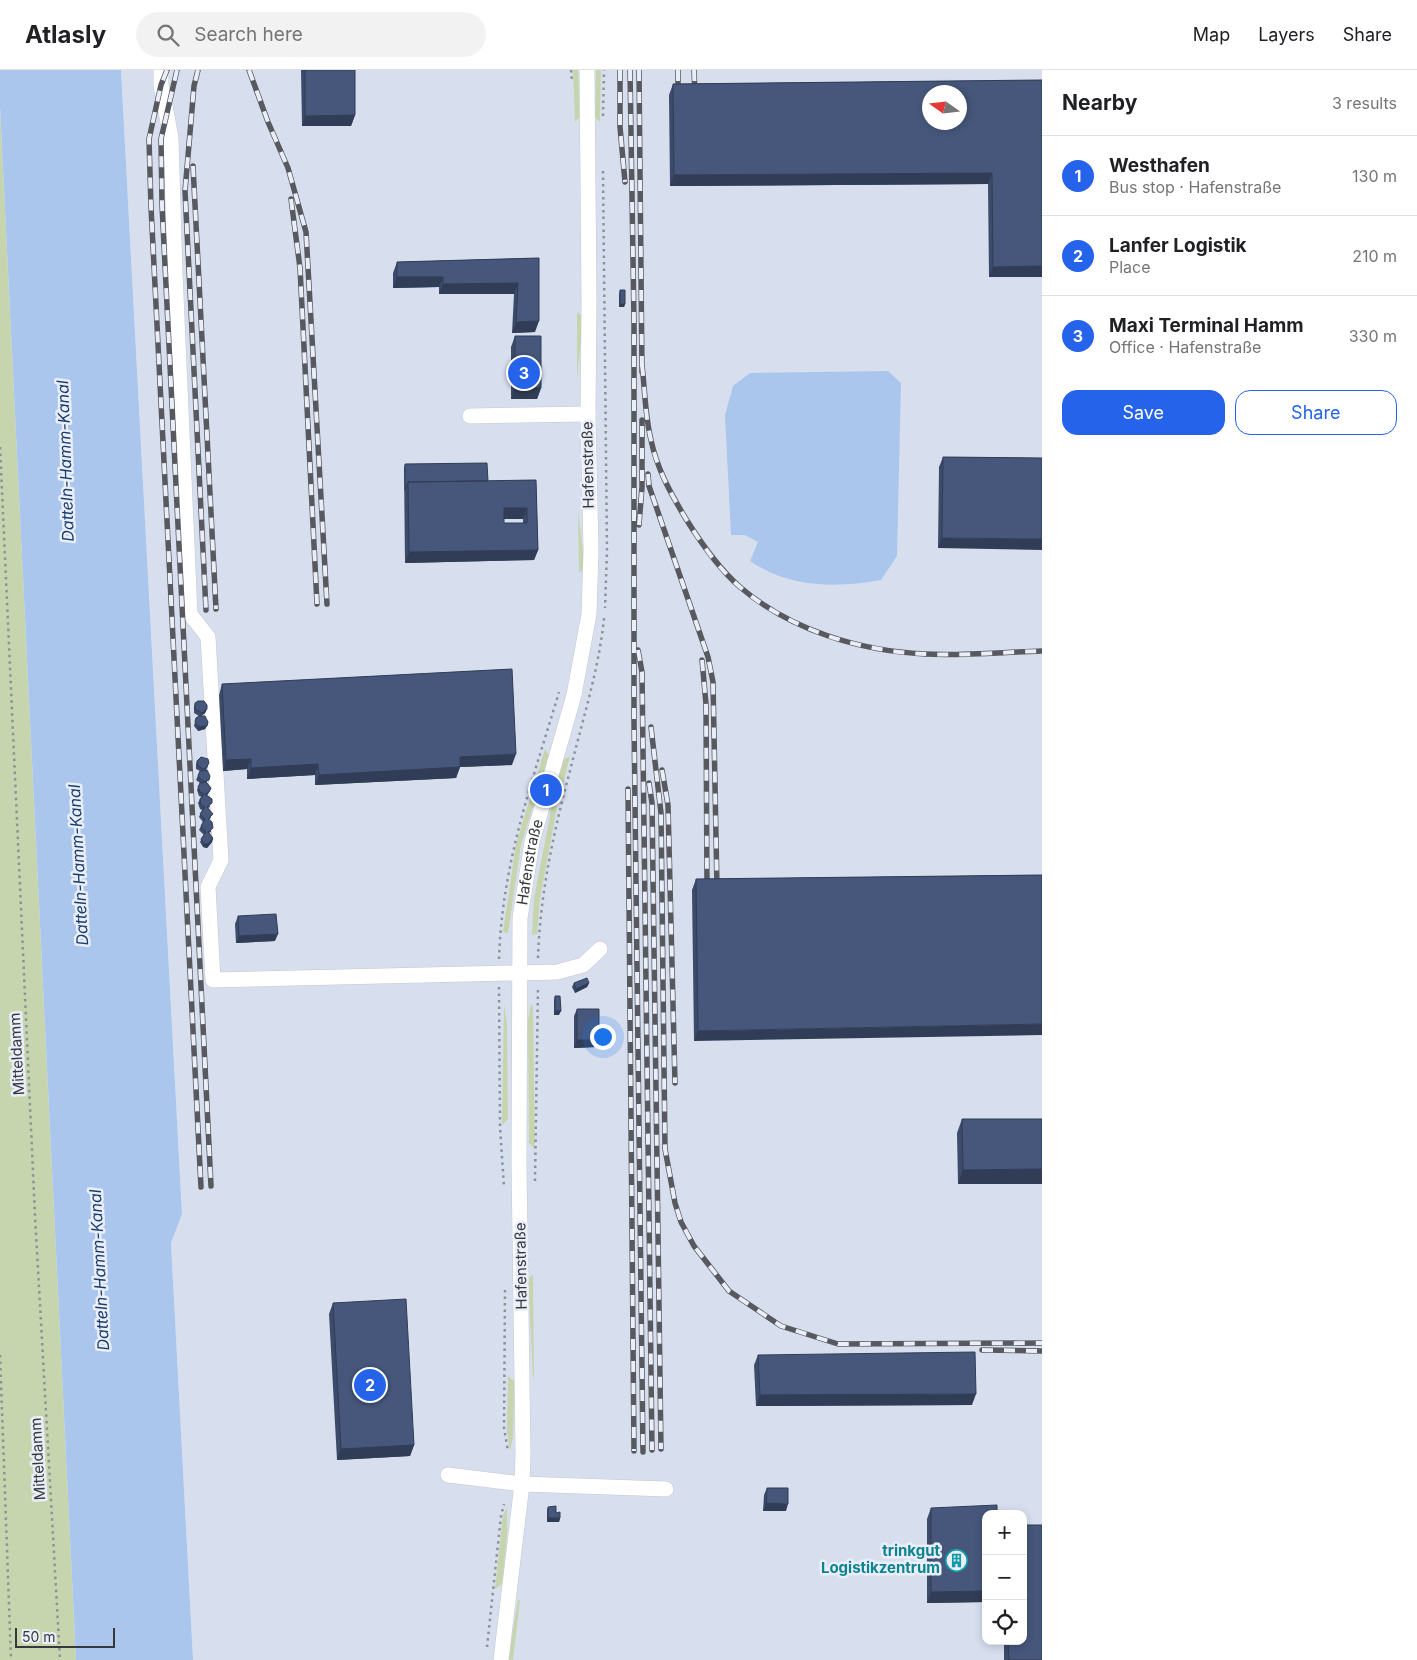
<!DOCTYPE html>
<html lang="en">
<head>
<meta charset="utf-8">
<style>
	:root { --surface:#fff; --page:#f2f2f2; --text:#202124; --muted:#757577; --line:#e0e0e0; --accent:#2563eb }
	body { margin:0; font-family:Inter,sans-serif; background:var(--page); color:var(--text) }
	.controls { position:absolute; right:15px; bottom:15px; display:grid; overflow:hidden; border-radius:10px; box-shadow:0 2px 8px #0003 }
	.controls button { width:45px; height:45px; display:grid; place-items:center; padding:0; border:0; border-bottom:1px solid var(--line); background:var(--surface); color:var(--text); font:25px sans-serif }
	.compass { position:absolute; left:922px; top:15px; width:45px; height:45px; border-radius:50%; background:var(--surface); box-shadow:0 2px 8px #0003; rotate:284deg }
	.scale { position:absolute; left:15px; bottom:12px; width:100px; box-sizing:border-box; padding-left:5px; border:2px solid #36383c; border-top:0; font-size:14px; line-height:18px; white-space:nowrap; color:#36383c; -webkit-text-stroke:4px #e9eef8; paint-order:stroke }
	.you { position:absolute; left:602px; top:966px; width:18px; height:18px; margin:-12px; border:4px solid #fff; border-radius:50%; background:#1a73e8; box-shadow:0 0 0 8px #1a73e833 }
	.badge { display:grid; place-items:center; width:32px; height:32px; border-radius:50%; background:var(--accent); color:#fff; font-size:16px; font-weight:700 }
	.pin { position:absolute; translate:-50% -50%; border:2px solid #fff; box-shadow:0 1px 5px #0006 }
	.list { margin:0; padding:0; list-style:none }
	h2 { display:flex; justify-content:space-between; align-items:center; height:65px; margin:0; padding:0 20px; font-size:21px }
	h2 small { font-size:16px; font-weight:400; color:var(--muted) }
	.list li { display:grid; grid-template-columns:32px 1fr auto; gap:15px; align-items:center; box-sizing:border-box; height:80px; padding:0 20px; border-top:1px solid var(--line) }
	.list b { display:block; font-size:19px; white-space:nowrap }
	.list p { margin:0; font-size:16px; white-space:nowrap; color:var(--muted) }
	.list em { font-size:16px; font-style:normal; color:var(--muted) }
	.actions { display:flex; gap:10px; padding:15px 20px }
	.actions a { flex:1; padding:11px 0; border:1px solid var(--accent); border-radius:15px; text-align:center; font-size:18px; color:var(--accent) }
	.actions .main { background:var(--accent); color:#fff }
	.icon { flex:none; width:28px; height:28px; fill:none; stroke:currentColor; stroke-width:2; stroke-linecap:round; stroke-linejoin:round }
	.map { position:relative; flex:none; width:1042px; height:1590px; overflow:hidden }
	header { display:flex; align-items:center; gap:30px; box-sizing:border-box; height:70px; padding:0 25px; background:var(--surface); border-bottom:1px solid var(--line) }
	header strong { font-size:24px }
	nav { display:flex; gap:28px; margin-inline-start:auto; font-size:18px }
	.search { width:350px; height:45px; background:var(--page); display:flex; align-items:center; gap:12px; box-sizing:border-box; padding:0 18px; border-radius:28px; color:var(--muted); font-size:19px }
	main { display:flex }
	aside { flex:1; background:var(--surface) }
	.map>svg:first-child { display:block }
	.built { fill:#d7dfef; fill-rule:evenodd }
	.green { fill:#c6d5ad }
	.water { fill:#aac6ed }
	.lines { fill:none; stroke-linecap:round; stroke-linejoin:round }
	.minor-casing { stroke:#c2c7d0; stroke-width:16 }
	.path { stroke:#8d9198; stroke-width:2.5; stroke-dasharray:2.5 4; stroke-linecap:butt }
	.minor { stroke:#fff; stroke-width:15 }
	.rail-casing { stroke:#57595e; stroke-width:5.5 }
	.rail { stroke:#e9eef8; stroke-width:4; stroke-dasharray:11; stroke-linecap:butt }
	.wall { fill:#3c4b6a; fill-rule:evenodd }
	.shaded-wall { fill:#313d56 }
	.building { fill:#46577b; stroke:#313d56; fill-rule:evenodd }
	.labels { text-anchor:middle; stroke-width:5; stroke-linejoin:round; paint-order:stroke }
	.street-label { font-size:15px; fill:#36383c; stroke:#e9eef8 }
	.culture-label { font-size:15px; font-weight:bold; fill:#0d838f; stroke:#e9eef8; text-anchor:end }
	.water-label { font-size:16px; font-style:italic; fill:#183c6c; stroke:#e9eef8 }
</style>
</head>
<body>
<header>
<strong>Atlasly</strong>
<div class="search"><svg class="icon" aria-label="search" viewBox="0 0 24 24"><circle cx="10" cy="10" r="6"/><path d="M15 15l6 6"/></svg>Search here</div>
<nav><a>Map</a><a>Layers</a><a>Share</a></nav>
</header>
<main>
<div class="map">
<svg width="1042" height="1590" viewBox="0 0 1042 1590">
	<rect width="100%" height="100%" fill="#e9eef8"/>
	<!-- built -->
	<path class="built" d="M121,0H1042V1590H193L171,1173L182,1144ZM929,22H959V52H929ZM986,1444H1023V1571H986Z"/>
	<!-- green -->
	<path class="green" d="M573,0H578L580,47L575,52Z
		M596,0H601L600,52L595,47Z
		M0,37L76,1590H0Z
		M577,242L583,247L577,309Z
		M578,440L585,498L579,503Z
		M545,679L549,686L521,775L508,863L503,862L516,774Z
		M570,686L561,723L555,722L563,690Z
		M552,735L557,737L540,829L537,864L532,865L534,828Z
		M504,934L507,954L508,1049L502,1055Z
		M531,934L533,937L535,1079L529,1073L528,950Z
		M533,1204L534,1307H533L528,1209Z
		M508,1306L514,1311L513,1367L510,1381L507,1361Z
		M507,1438V1466L502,1514L495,1519L503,1445Z
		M518,1530H520L513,1590H508Z"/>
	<!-- water -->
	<path class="water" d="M0,0H121L182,1144L171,1173L193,1590H76L0,37Z
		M888,301L901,313L897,486L881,510C836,518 790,518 750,491L758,472L745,465H731L725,345L733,316L750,303Z"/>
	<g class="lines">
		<defs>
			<g id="minor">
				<path d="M161,0V15L171,68L175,203L190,544L208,567L221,790L208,817L213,910L557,902L583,895L600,879"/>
				<path d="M470,346L588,344"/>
				<path d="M448,1405L522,1414L666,1419"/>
				<path id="s1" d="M501,1590L522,1414L523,1383L519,1093L520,848L532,772L574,625L589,544L591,481L588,344L589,231L587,0"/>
			</g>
		</defs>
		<!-- minor casing -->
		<use href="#minor" class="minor-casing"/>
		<!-- path -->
		<path class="path" d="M571,0L572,11
			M603,46L604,0
			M603,101L607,481L605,538
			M0,377L35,1146L60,1590
			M538,888C540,823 554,760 571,697C583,648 599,599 604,548
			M499,889C502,793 532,713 559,622
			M499,917L500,1057L504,1117
			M535,1111L538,916
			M505,1220L504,1358L508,1381
			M0,1285L11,1590
			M487,1577L501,1446L504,1434"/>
		<!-- minor -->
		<use href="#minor" class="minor"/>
		<defs>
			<path id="rail" d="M167,0L161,15L149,69L151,137L201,1117
				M177,0L161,69L162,135L211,1116
				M198,0L194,16L185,121L206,540
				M249,0L268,52L288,98L306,162L327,534
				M620,0V57L625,112
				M630,0L634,252V652L643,1382
				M639,0L642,302
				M678,0V24
				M694,0L695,24
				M193,96L216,539
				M291,129L300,198L317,534
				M642,295C645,320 645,346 651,370C657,399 671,424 686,449C701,473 718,498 740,517C790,560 860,581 925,584C964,586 1003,582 1042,581
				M648,404L649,416L708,587L713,612L717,818
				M639,455L642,417V350
				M638,580L642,602L652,1380
				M702,590L706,634L707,818
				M651,657L661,743L665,1079L675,1133L681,1152L694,1176L729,1221L781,1256L838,1274L1042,1273
				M662,700L668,735L675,1013
				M649,713L652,733L661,1379
				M628,719L634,1381
				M982,1280L1042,1281"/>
		</defs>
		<!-- rail casing -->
		<use href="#rail" class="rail-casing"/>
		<!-- rail -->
		<use href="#rail" class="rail"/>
	</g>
	<!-- wall -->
	<path class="wall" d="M301,0H355V45L351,56H302Z
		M1042,10V207H989L988,114L670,116L669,25L673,14Z
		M539,188L535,262L512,263L514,224H439V217L393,218V203L397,192Z
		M620,220L625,234L624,237H619V224Z
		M515,266L541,318L537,329H511V277Z
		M943,387L1042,388L938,478L939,397Z
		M405,394L488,411L536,410L538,480L534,490L405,493L404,398ZM504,449H523V453H504Z
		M222,614L512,695L460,697L456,708L315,715V705L247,709V699L223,701L219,625Z
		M195,633L207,639L205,643L201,646L208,652L205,659L198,661L194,656L196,648L199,646L194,643V637Z
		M197,691L208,696L206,700L207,713L211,718L207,726L210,737L208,738L211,747L209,750L211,762L209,763L213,768L212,772L207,778L203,777L200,772L204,765L199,760L203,752L199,747L202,740L200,739L198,733L200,729L202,727L199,726L197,720L200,713L196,710L200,701L196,699V695Z
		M1042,805L694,971L692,820L696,809Z
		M238,846L275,871L236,873L235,854Z
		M574,913H589L587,917L575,923L572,917Z
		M555,926L559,945H554V930Z
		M577,939L599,970L596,977L574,978V946Z
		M962,1049H1042V1114H958L957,1063Z
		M333,1233L414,1375L410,1386L337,1390L329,1244Z
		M758,1285L972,1335L756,1336L754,1295Z
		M767,1418L786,1441H763L764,1425Z
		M548,1437L560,1448L559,1452H547V1440Z
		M931,1438L986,1444V1532L927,1533V1449Z
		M1004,1571H1023L1042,1590H1004Z"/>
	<!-- shaded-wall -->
	<path class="shaded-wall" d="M355,45L351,56H302L305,46Z
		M992,103L988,114L670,116L674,105Z
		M1042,196V207H989L993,197Z
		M397,207H443L439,217L393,218Z
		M518,213L514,224H439L443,214Z
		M620,234H625L624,237H619Z
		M539,251L535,262L512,263L516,252Z
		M515,318H541L537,329H511Z
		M504,438H527L523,449H500Z
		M942,468L1042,469V480L938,478Z
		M538,480L534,490L405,493L409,482Z
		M207,639L205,643L201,646L202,643Z
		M207,656L205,659L198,661L199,657Z
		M516,684L512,695L460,697L456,708L315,715L319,705L460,687Z
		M251,689L247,699L223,701L226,690Z
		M318,694L315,705L247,709L251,698Z
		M213,768L212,772L207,778L203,777L204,774Z
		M278,864L275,871L236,873L239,866Z
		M589,913L587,917L575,923L576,919Z
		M555,941H561L559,945H554Z
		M1042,954V965L694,971L698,961Z
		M577,970H599L596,977L574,978Z
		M1042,1099V1114H958L963,1100Z
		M976,1324L972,1335L756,1336L760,1325Z
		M414,1375L410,1386L337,1390L341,1379Z
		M766,1433L788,1434L786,1441H763Z
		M548,1448H560L559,1452H547Z
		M986,1521V1532L927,1533L931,1522Z"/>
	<!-- building -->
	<path class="building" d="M305,0H355V45L305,46Z
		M1042,10V196L993,197L992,103L674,105L673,14ZM930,22H960V52H930Z
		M539,188V251L516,252L518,213L443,214V207H397V192Z
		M620,220H625V234H620Z
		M515,266H541V318H515Z
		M943,387L1042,388V469L942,468Z
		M487,393L488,411L408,412L405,420V394Z
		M536,410L538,480L409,482L408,412ZM504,438H527V453H504Z
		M512,599L516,684L460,687V697L319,705L318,694L251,698V689L226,690L222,614Z
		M198,631H204L207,635V639L202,643L195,639V633Z
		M199,646H205L208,652L207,656L199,657L195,652L196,648Z
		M201,687L208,689L209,693L206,698L203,699L197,695V691Z
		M207,700L210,706L209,710L204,712L198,706L200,701Z
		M206,712L211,718L209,722L205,724L212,729V733L207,737L213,744L208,749L212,752L213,758L208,762L213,768L208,774H204L201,769L206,762L201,756L205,749L200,744L205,737L201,735L200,729L204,724L200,722L198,717L200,713Z
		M1042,805V954L698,961L696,809Z
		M276,844L278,864L239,866L238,846Z
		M587,908L589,913L576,919L574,913Z
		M555,926H560L561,941H555Z
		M577,939H599V970H577Z
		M962,1049H1042V1099L963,1100Z
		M406,1229L414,1375L341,1379L333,1233Z
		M975,1282L976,1324L760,1325L758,1285Z
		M767,1418H788V1434L766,1433Z
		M997,1435V1444H986V1521L931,1522V1438Z
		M556,1436V1443L560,1442V1448H548V1437Z
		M1023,1455H1042V1590H1009L1008,1571H1023Z"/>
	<!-- icons -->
	<defs>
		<symbol id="building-ring" viewBox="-11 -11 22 22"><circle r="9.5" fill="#e9eef8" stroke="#0f9aa8" stroke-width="1.5"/><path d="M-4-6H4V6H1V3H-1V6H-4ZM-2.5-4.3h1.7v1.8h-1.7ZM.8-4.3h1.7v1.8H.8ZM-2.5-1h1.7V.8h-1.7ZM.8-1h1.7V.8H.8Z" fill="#0f9aa8"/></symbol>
	</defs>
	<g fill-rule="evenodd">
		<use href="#building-ring" x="944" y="1478" width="25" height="25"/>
	</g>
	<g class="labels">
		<!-- street labels -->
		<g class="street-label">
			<text transform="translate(588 395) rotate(-91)" y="5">Hafenstraße</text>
			<text dy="5" stroke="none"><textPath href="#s1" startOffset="800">Hafenstraße</textPath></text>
			<text transform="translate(17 984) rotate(-93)" y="5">Mitteldamm</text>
			<text transform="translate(521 1196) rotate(-91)" y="5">Hafenstraße</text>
			<text transform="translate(38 1389) rotate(-93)" y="5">Mitteldamm</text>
		</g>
		<!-- culture labels -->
		<g class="culture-label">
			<text x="940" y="1486">trinkgut<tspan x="940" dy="17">Logistikzentrum</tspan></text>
		</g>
		<!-- water labels -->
		<g class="water-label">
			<text transform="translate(65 391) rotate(-92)" y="6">Datteln-Hamm-Kanal</text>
			<text transform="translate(78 795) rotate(-93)" y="6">Datteln-Hamm-Kanal</text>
			<text transform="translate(99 1200) rotate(-93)" y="6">Datteln-Hamm-Kanal</text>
		</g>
	</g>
</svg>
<div class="controls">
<button>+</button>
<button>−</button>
<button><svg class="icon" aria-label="locate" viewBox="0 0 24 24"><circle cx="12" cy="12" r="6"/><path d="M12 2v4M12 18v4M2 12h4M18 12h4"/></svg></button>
</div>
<svg class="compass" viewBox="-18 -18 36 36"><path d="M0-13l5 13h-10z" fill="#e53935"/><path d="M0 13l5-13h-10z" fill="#757577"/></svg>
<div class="scale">50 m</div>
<div class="you"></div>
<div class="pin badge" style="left:546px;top:720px">1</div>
<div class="pin badge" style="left:370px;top:1315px">2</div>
<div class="pin badge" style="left:524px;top:303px">3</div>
</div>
<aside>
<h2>Nearby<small>3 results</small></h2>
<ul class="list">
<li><span class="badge">1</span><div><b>Westhafen</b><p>Bus stop · Hafenstraße</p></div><em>130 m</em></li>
<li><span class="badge">2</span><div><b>Lanfer Logistik</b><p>Place</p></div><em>210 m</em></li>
<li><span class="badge">3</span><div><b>Maxi Terminal Hamm</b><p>Office · Hafenstraße</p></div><em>330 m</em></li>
</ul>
<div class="actions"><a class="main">Save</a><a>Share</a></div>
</aside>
</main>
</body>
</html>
